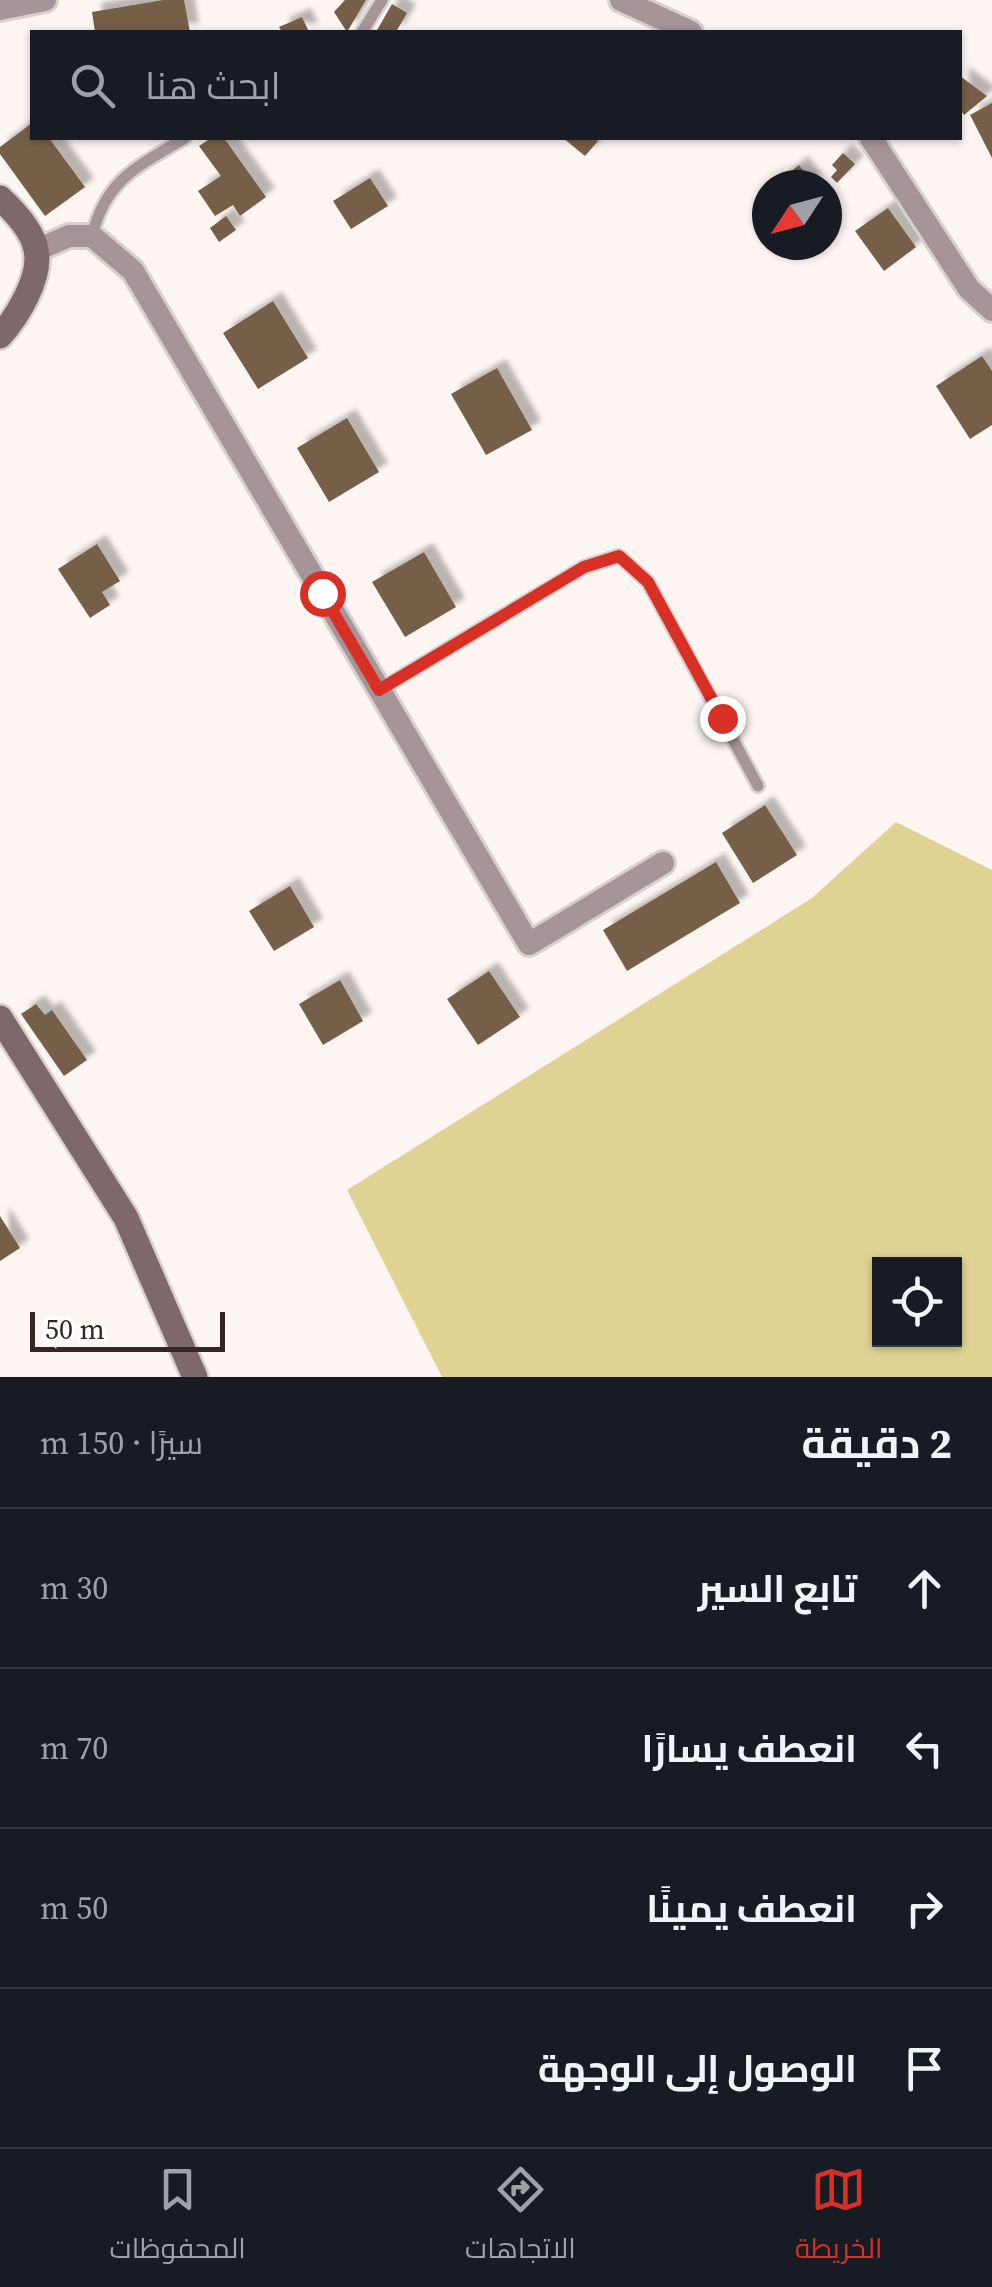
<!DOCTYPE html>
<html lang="ar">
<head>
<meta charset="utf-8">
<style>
	:root { --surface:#171b24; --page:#242831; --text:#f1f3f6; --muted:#9ea1a6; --line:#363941; --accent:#d93025 }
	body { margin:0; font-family:"Source Serif 4",Cairo,serif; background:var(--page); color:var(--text); direction:rtl }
	.controls { position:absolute; right:30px; bottom:30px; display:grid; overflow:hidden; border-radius:0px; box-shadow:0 2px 8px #0004 }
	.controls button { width:90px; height:90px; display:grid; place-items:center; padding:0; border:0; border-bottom:2px solid var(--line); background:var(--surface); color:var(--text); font:50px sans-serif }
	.compass { position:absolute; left:752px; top:170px; width:90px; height:90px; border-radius:50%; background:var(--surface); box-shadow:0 2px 8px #0004; rotate:234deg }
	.scale { position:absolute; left:30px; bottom:25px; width:195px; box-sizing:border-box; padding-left:10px; border:5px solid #342622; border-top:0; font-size:28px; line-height:35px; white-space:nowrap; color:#342622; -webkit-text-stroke:8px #fff; paint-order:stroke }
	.stop { position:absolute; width:30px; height:30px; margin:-22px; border:8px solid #d93025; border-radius:50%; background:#fff }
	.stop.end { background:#d93025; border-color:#fff; box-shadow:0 2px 10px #0008 }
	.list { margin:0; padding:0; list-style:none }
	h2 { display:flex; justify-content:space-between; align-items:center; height:130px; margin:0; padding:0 40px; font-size:42px }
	h2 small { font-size:32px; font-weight:400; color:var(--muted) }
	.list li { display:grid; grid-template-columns:65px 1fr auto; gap:30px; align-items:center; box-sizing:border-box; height:160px; padding:0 40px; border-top:2px solid var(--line) }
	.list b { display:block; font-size:38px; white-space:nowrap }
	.list em { font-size:32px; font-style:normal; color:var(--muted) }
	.icon { flex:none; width:55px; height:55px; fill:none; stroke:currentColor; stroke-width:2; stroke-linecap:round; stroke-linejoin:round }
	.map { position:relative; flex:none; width:992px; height:1377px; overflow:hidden; direction:ltr }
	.search { position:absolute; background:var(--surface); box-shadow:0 2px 8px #0004; left:30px; right:30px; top:30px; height:110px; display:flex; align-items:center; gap:25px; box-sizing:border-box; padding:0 35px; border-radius:0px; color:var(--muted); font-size:38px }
	.sheet { height:770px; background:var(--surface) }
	nav { display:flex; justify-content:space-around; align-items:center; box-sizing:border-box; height:140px; border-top:2px solid var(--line); background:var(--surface); font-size:28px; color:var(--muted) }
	nav a { display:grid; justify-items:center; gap:5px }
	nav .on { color:var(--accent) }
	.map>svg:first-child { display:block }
	.green { fill:#dfd293; fill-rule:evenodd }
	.building { fill:#765f48; filter:url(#shadow) }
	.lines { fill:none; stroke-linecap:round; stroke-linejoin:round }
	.lane-casing { stroke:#d9d0cd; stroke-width:16 }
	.street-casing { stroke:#d9d0cd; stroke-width:28 }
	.secondary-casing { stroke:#d9d0cd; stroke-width:30 }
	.lane { stroke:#a69598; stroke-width:11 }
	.street { stroke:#a69598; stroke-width:22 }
	.secondary { stroke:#7f686c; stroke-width:25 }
	.route { stroke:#d93025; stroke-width:12 }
</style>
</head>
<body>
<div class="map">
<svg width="992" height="1377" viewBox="0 0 992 1377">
	<defs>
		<filter id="shadow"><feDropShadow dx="9" dy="-9" stdDeviation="2.5" flood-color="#0004"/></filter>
	</defs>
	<rect width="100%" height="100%" fill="#fdf5f2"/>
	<!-- green -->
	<path class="green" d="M896,822L992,870V1377H442L347,1190L812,898ZM880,1264H954V1340H880Z"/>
	<!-- building -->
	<path class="building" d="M163,0H184L190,32H95L92,12Z
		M345,0H366L347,32L334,12Z
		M392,4L407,13L396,32H376Z
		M302,17L309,32H282L279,27Z
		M960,76L987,96L964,115L960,109Z
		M992,103V158L970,115Z
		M32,123V138H49L85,187L45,216L0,154V147Z
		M211,138H224L266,197L240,216L233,205L215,216L198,191L221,176L199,146Z
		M563,138H593L598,141L585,156Z
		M843,153L855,164L837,183L831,177L837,170L832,165Z
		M799,165L815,185H785L781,180Z
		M370,178L388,206L351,229L333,201Z
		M888,208L916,247L884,271L855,231Z
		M226,216L236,230L219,242L210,228Z
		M273,301L308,358L258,389L223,333Z
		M982,356L992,371V425L970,439L936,386Z
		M497,368L532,430L486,455L451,394Z
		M347,418L379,472L329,502L297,448Z
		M97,544L120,581L102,592L110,605L90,618L58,569Z
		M424,552L456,607L405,637L372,582Z
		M765,805L797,855L753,883L722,833Z
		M716,862L740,903L627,971L603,930Z
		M290,886L314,927L274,951L249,911Z
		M489,971L520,1017L478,1045L447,999Z
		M340,980L363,1021L323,1045L299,1004Z
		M36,1004L45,1015L52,1010L87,1060L64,1076L21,1014Z
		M0,1216L20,1248L0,1261Z"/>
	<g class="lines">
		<defs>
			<path id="lane" d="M362,32L382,0
				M92,236C106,179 137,167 185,138
				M379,690L584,567L619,556L648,582L758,786"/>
			<path id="street" d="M621,0L691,32
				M0,9L45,0
				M871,138L969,289L992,310
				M37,250L69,236H92L133,271L529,944L663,863"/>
			<path id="secondary" d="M0,198C13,210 33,231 36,250C42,277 17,317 0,336
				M0,1018L126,1218L195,1377"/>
		</defs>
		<!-- lane casing -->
		<use href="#lane" class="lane-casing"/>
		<!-- street casing -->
		<use href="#street" class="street-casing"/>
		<!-- secondary casing -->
		<use href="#secondary" class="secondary-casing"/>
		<!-- lane -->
		<use href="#lane" class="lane"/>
		<!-- street -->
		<use href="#street" class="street"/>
		<!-- secondary -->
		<use href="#secondary" class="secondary"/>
	</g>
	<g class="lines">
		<!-- route -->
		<path class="route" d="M322,593L379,690L584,567L619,556L648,582L722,718"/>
	</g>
</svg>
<div class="controls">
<button><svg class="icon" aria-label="locate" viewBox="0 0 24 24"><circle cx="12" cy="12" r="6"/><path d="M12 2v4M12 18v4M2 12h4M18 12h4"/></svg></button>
</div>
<svg class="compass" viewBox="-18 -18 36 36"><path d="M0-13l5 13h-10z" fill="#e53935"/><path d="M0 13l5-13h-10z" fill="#9ea1a6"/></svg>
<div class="scale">50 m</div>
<div class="stop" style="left:322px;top:593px"></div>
<div class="stop end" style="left:722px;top:718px"></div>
<div class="search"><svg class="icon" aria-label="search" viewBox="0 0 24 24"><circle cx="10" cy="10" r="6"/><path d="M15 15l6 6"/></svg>ابحث هنا</div>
</div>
<section class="sheet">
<h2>2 دقيقة<small>سيرًا · 150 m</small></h2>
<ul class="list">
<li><svg class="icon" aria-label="ahead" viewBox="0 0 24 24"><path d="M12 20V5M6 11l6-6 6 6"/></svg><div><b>تابع السير</b></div><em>30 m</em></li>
<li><svg class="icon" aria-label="left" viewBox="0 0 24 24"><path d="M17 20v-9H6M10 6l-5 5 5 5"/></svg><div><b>انعطف يسارًا</b></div><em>70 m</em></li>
<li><svg class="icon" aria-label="right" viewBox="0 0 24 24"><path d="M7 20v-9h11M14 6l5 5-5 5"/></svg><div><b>انعطف يمينًا</b></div><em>50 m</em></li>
<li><svg class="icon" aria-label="arrive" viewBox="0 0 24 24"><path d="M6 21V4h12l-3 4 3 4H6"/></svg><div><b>الوصول إلى الوجهة</b></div></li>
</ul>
</section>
<nav>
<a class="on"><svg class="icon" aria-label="map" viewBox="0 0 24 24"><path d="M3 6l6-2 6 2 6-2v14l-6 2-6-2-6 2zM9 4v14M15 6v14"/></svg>الخريطة</a>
<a><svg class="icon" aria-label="directions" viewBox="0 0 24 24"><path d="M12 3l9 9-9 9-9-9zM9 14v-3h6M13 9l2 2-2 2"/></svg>الاتجاهات</a>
<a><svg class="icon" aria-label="saved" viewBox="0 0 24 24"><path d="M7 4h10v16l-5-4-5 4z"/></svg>المحفوظات</a>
</nav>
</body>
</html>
